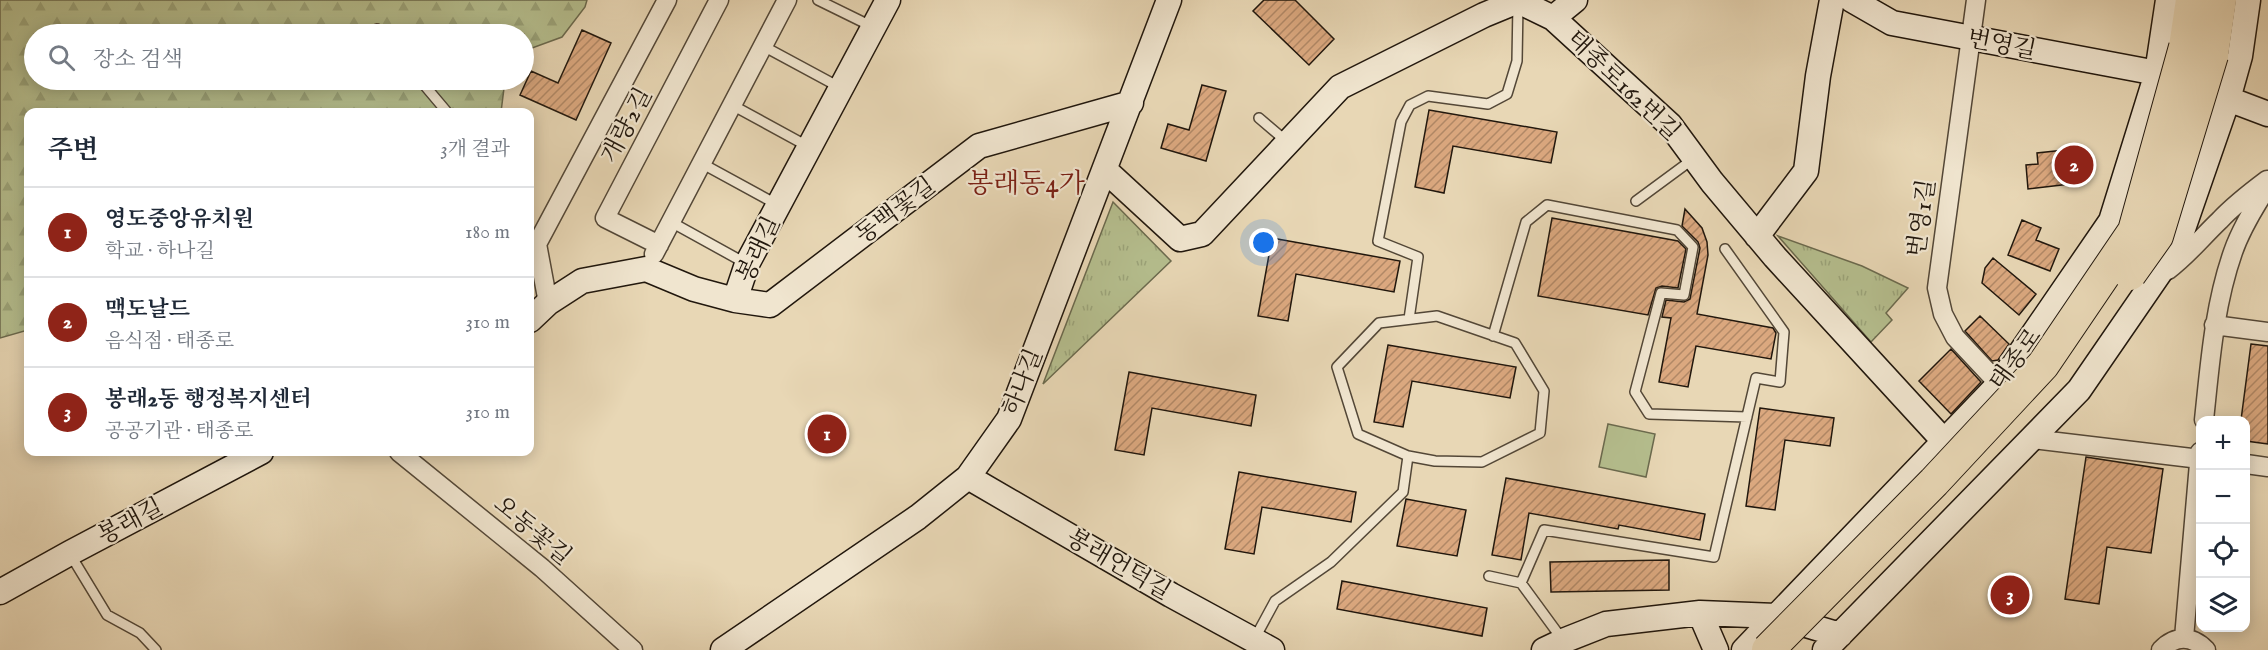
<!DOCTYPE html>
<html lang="ko">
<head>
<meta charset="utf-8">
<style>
	:root { --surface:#fff; --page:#f6f6f7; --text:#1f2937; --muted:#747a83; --line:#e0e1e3; --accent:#8f2418 }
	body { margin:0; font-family:"IM FELL English","Noto Serif KR",serif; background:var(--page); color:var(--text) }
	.controls { position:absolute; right:18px; bottom:18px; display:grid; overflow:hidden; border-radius:12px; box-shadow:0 3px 15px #0003 }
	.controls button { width:54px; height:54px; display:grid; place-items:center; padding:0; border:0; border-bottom:2px solid var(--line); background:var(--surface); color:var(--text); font:30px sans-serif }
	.you { position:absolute; left:1264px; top:243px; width:21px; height:21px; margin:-15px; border:4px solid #fff; border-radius:50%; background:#1a73e8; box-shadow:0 0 0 9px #1a73e833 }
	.badge { display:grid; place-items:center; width:39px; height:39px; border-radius:50%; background:var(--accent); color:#fff; font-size:20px; font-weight:700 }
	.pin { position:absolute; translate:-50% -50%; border:3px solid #fff; box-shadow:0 2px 6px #0006 }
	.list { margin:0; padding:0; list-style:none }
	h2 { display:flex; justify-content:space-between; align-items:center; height:78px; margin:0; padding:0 24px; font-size:26px }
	h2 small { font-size:20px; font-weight:400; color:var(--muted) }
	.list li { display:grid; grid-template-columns:39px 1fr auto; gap:18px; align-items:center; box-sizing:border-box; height:90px; padding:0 24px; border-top:2px solid var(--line) }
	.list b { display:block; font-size:22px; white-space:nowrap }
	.list p { margin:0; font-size:20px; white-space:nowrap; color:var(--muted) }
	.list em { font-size:20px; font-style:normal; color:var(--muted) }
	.icon { flex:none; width:33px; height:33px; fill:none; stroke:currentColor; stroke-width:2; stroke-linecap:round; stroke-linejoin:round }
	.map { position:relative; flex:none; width:2268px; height:650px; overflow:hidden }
	.search { position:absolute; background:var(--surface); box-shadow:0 3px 15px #0003; left:24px; top:24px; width:510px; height:66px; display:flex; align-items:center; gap:15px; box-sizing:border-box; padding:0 21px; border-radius:33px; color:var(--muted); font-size:22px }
	.panel { position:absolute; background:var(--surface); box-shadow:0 3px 15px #0003; left:24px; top:108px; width:510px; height:348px; border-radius:12px }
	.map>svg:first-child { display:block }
	.forest { fill:url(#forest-firs); stroke:#6b6a4e; stroke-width:1.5 }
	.park { fill:url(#park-tufts); stroke:#6b6a4e; stroke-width:1.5 }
	.pitch { fill:#b5be8e; stroke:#6b6a4e; stroke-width:1.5 }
	.building { fill:url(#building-hatch); stroke:#21170d; stroke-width:1.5 }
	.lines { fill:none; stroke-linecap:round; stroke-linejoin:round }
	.lane-casing { stroke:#534737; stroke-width:12 }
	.street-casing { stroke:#534737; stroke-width:21 }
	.secondary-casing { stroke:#21170d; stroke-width:27 }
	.highway-casing { stroke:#21170d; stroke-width:34 }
	.lane { stroke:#f0e5cf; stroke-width:9 }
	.street { stroke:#f0e5cf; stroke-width:18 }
	.secondary { stroke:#f0e5cf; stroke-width:24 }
	.highway { stroke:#e8d7b5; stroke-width:32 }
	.highway-bridge-casing { stroke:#21170d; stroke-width:34; stroke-linecap:butt }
	.highway-bridge { stroke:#e8d7b5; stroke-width:32 }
	.labels { text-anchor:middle; stroke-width:4.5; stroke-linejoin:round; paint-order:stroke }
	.street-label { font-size:24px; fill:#21170d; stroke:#f0e5cf }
	.quarter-label { font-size:27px; fill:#7a1f14; stroke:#f0e5cf }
</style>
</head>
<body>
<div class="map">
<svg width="2268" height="650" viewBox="0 0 2268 650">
	<defs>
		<pattern id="forest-firs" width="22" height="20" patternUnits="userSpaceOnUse" patternTransform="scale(1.5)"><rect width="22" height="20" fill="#b5be8e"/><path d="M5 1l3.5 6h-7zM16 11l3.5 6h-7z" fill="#9ba379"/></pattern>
		<pattern id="park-tufts" width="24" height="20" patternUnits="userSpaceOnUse" patternTransform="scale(1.5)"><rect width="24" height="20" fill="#b5be8e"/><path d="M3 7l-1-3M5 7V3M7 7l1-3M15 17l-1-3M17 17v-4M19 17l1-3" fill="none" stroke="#9ba379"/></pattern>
		<pattern id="building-hatch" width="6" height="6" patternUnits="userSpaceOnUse" patternTransform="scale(1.5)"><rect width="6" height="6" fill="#dba87f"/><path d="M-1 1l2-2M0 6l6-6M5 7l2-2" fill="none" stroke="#b18866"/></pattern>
	</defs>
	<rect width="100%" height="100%" fill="#e8d7b5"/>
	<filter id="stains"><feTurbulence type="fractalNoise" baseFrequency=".00333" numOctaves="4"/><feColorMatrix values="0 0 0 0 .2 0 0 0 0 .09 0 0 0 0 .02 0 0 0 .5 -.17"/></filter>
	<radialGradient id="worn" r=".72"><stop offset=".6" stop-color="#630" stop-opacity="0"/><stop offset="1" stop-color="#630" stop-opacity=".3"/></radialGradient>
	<!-- forest -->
	<path class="forest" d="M0,0H587L585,7L562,37L524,51V34H34V80H505L501,112H28V330L0,338Z"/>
	<!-- park -->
	<path class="park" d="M1113,202L1171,261L1043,384Z
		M1778,236L1862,266L1908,288L1886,313L1892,320L1871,342Z"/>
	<!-- pitch -->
	<path class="pitch" d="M1608,424L1655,434L1646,477L1599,467Z"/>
	<!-- building -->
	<path class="building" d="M1264,0H1295L1334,39L1309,65L1253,11Z
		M582,30L611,43L576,120L520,95L531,71L558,83Z
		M1202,85L1226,91L1206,161L1161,148L1168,124L1189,130Z
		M1429,110L1557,132L1551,163L1453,146L1444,193L1415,187Z
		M2083,148L2087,182L2028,189L2026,165L2038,164L2037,153Z
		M1685,209L1702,228L1707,242L1708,255L1697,314L1773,328L1776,333L1771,359L1696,346L1688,387L1659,382L1671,318L1662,317L1666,300L1684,302L1690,299L1700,248L1698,242L1682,226Z
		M1552,218L1678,241L1686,249L1678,288L1662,286L1656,288L1648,315L1538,296Z
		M2022,220L2041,228L2036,240L2059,249L2050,271L2008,255Z
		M1272,238L1400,261L1394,292L1296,274L1288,321L1258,316Z
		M1993,258L2036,294L2019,315L1982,283L1985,268Z
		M1980,316L2009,344L1998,360L1992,361L1965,331Z
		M2251,344L2268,346V444L2246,441V420H2241Z
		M1388,345L1516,367L1510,398L1412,381L1403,427L1374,422Z
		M1951,349L1981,382L1951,414L1919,381Z
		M1129,372L1256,395L1251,426L1152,408L1144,455L1115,450Z
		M1760,408L1834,418L1830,446L1785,440L1775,510L1746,506Z
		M2086,457L2163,469L2151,553L2107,547L2099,604L2065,599Z
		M1239,472L1356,492L1351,522L1262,507L1254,554L1225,549Z
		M1506,478L1705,514L1700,540L1619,525L1618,529L1529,513L1521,560L1492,555Z
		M1406,499L1466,510L1457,556L1397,546Z
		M1669,560V590L1551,592L1550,562Z
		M1342,581L1487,608L1482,636L1337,609Z"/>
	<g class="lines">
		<defs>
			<path id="lane" d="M818,0L873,27
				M377,29L383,34
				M763,46L841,88
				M420,80L447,112
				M732,105L809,147
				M1259,118L1286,141
				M701,163L778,205
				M1636,201L1693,159
				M671,222L747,264
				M1409,319L1418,257L1378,241L1401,122L1410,105L1428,96L1488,104L1507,94L1517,61L1518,4
				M1493,336L1526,222L1547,205L1677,230L1693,247L1684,295L1661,293L1635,392L1649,414L1747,417
				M70,554L107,615L140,633L156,650
				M1489,576L1521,583L1562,639
				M1521,583L1544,530L1714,557L1756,378L1780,382L1784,332L1725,249
				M1255,638L1275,601L1331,562L1403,492L1408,456L1358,434L1337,367L1379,323L1437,316L1515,343L1544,391L1540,433L1482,462L1435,461L1408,456"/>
			<path id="street" d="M1976,0L1937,288L1943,314L1955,337L1999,384
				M659,245L605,218L719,0
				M654,254L787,0
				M2168,270C2188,255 2202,237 2220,220C2234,205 2251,192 2267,180
				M548,303L537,244L667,0
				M2214,325L2268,332
				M2204,420C2210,364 2214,306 2233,252C2241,229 2255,206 2268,186
				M2032,439L2200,459
				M399,452L542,568L633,650
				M2246,464L2268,467
				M2184,638L2200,452
				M2161,650C2175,635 2192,635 2206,650"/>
			<path id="secondary" d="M1852,0L1892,23L2157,73L2171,78
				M1553,18L1575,0
				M2215,94L2268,114
				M1105,170L1180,239L1202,234L1340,87L1484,15L1518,1L1553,18L1670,125L1712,182L1775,257L1944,441
				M1757,236L1806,171L1818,76L1832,0
				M735,300L770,305L979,146L1131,103
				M530,320L548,303L582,281L646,269L694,289L735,300L747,264L888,0
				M968,477L1171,595L1272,650
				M0,592L70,553L261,452
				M1700,613L1716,650
				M723,650L918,517L968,477L1009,419L1169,0
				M1544,650L1563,641L1606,624L1700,613L1776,616L1840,635
				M1744,650L1999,384L2111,221L2157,73L2168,0
				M1825,650L2079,390L2176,249L2228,99L2240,56L2248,0"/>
			<path id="highway" d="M2185,47L2192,0
				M2212,55L2220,0"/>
		</defs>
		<!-- lane casing -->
		<use href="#lane" class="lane-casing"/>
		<!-- street casing -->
		<use href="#street" class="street-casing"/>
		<!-- secondary casing -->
		<use href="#secondary" class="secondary-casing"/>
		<!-- highway casing -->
		<use href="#highway" class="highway-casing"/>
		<!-- lane -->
		<use href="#lane" class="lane"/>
		<!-- street -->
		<use href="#street" class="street"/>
		<!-- secondary -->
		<use href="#secondary" class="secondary"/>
		<!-- highway -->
		<use href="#highway" class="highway"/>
		<defs>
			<path id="highway-bridge" d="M2130,274L2157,236L2212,55
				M1768,650L1934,482L2043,365L2134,231L2185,47"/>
		</defs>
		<!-- highway-bridge casing -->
		<use href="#highway-bridge" class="highway-bridge-casing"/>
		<!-- highway-bridge -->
		<use href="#highway-bridge" class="highway-bridge"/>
	</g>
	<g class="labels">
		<!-- street labels -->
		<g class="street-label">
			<text transform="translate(2002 44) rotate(11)" y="8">번영길</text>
			<text transform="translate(1624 85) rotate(44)" y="8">태종로162번길</text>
			<text transform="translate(626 125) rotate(-62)" y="8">개량2길</text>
			<text transform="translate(895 210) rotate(-37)" y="8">동백꽃길</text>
			<text transform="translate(1921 218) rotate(-82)" y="8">번영1길</text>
			<text transform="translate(758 249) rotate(-65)" y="8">봉래길</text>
			<text transform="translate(2015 359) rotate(-54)" y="8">태종로</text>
			<text transform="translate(1022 382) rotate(-68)" y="8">하나길</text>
			<text transform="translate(130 521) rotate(-28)" y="8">봉래길</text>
			<text transform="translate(533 530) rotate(40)" y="8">오동꽃길</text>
			<text transform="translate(1119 564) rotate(30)" y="8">봉래언덕길</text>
		</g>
		<!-- quarter labels -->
		<g class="quarter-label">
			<text x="1026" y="192">봉래동4가</text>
		</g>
	</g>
	<rect width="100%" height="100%" filter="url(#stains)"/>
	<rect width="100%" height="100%" fill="url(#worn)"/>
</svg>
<div class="controls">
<button>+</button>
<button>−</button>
<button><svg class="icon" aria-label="locate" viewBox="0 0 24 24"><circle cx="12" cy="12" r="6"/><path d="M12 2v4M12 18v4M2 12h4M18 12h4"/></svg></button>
<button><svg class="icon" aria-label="layers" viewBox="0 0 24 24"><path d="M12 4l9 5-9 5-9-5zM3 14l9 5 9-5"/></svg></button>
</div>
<div class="you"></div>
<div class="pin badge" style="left:827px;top:434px">1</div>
<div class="pin badge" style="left:2074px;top:165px">2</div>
<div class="pin badge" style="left:2010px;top:595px">3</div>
<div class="search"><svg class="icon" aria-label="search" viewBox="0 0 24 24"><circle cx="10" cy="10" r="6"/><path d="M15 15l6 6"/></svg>장소 검색</div>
<section class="panel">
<h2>주변<small>3개 결과</small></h2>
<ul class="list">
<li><span class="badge">1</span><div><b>영도중앙유치원</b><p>학교 · 하나길</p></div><em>180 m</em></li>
<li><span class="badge">2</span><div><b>맥도날드</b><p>음식점 · 태종로</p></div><em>310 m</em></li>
<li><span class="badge">3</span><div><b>봉래2동 행정복지센터</b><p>공공기관 · 태종로</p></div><em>310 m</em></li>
</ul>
</section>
</div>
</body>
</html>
